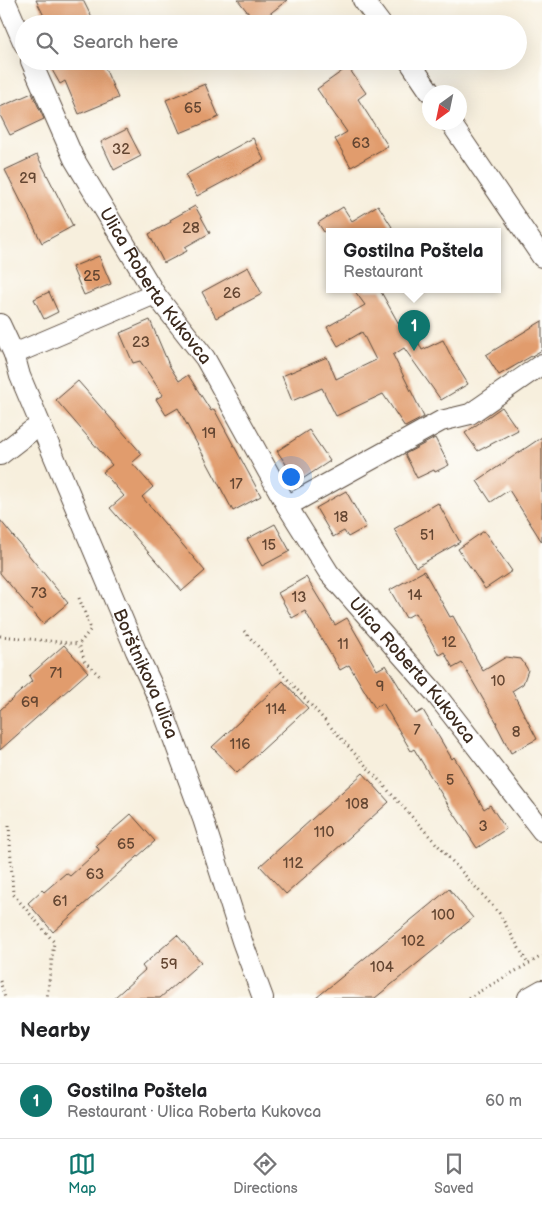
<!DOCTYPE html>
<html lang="en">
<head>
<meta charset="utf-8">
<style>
	:root { --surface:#fff; --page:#f2f2f2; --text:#202124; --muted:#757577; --line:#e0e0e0; --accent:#0f766e }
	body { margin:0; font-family:"Balsamiq Sans",sans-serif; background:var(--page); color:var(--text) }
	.compass { position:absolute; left:422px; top:85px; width:45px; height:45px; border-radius:50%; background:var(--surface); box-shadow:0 5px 20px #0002; rotate:213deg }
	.you { position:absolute; left:290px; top:476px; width:18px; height:18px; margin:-12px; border:4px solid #fff; border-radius:50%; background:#1a73e8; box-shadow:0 0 0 8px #1a73e833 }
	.badge { display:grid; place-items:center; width:32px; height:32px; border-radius:50%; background:var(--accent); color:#fff; font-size:16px; font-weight:700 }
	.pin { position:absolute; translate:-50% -41px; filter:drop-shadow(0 1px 2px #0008) }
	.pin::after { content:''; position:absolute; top:26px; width:18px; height:15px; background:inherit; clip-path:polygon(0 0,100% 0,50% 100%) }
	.popup { position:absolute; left:326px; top:228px; width:175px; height:65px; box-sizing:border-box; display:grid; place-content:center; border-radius:0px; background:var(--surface); filter:drop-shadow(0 1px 4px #0005); font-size:16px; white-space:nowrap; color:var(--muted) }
	.popup b { font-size:19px; color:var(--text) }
	.popup::after { content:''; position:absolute; left:50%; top:100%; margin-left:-10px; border:10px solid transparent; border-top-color:var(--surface) }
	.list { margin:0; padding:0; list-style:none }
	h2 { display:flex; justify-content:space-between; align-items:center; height:65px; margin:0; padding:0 20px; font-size:21px }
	h2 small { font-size:16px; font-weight:400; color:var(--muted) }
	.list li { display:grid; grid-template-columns:32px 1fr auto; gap:15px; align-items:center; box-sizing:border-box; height:75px; padding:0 20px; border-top:1px solid var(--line) }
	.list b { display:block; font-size:19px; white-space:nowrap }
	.list p { margin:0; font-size:16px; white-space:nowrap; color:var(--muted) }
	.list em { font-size:16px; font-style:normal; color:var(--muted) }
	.icon { flex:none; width:28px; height:28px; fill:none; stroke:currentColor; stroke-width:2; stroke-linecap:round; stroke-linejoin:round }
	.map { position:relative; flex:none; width:542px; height:998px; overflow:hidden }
	.search { position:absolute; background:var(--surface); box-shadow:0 5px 20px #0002; left:15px; right:15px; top:15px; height:55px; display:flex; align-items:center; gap:12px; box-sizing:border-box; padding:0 18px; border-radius:28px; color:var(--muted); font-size:19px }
	.sheet { height:140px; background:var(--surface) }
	nav { display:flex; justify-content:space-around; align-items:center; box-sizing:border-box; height:70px; border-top:1px solid var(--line); background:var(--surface); font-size:14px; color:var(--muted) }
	nav a { display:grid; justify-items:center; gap:2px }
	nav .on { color:var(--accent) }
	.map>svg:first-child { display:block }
	.building { fill:#e19c6d }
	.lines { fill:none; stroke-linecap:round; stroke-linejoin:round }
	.minor-casing { stroke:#57483b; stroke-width:22 }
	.path { stroke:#57483b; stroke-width:3; stroke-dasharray:1 4; stroke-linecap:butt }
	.minor { stroke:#fff; stroke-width:20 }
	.labels { text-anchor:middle; stroke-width:5; stroke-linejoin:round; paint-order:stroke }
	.number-label { font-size:15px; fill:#644632 }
	.street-label { font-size:18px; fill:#3b2a1e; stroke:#fdfcf7 }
</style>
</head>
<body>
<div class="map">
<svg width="542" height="998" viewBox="0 0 542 998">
	<rect width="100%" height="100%" fill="#fdfcf7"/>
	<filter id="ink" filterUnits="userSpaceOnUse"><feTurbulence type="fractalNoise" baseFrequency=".02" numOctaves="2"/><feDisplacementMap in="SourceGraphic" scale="10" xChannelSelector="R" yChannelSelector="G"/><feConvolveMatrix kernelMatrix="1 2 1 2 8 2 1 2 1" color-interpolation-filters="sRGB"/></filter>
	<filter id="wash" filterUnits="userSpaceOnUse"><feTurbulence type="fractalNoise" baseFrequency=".0096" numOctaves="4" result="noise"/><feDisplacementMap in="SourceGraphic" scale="20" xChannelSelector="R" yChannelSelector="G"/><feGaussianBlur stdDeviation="1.12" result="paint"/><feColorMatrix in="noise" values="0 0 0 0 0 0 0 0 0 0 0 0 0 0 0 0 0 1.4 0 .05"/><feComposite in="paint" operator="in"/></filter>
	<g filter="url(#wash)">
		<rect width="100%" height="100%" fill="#f7efdd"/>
		<g id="blocks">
			<!-- building -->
			<path class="building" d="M36,0H83L95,24H48Z
				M238,0H287L257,24Z
				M47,61H102L118,98L79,114L65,81L60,84Z
				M348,67L366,93L358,99L388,146L351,167L335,139L347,132L317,89Z
				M205,84L219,117L180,133L166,100Z
				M32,93L44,119L10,135L0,115V107Z
				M127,129L141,156L114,170L101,142Z
				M253,138L264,160L197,196L185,175Z
				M37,155L73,226L42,243L5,170Z
				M378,205L392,227L384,232H324L318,223L343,207L352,221Z
				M195,206L210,233L185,247L187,251L164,263L149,234L171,222L170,220Z
				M99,256L111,284L84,295L72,267Z
				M248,267L262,294L216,318L202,292Z
				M354,290H380L405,335L413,331L422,350L443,340L452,358L468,384L441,400L404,348L393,355L424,417L405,427L383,394L336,416L322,388L292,401L282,376L327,357L336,379L376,360L362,332L338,346L327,327L365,305Z
				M49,292L58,312L44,319L34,299Z
				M150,320L169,365L179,381L188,375L211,411L214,409L261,496L233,511L178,408L166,415L156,399L163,395L140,361L133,363L120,333Z
				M542,321V350L499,375L486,355Z
				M78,381L142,454L132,463L153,487L142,497L205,571L182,591L110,508L124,496L103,472L112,465L56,400Z
				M502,407L518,430L478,451L465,433Z
				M309,430L330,461L298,482L277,451Z
				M542,437V542L509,490L491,502L477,481Z
				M435,438L449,465L435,472L434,470L417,478L405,454Z
				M346,491L366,527L348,537L344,531L333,537L316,508Z
				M438,503L460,542L416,567L394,529Z
				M0,520L68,603L43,624L0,573Z
				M275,524L290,551L262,566L247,539Z
				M484,531L512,571L485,589L458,549Z
				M424,571L450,617L453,616L483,671L506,657L521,659L528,670L523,684L512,691L537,739L511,753L496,724L497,723L462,663L453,668L444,652L439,655L415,613L406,618L390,590Z
				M306,577L335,625L347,618L377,670L386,665L416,714L423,710L452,759L454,757L484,809L490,805L506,829L477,848L447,803L414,749L411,751L383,703L375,708L349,665L340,670L305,611L292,618L278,593Z
				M64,645L88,672L0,750V710L32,681L29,676Z
				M283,681L308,708L237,773L212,747Z
				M363,773L389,802L286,894L260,866Z
				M131,814L155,841L53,932L28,903L42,890L44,892L66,873L70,876L99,850L96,845Z
				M449,889L473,918L375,998H316Z
				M177,935L201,962L160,998H114L145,970L142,966Z"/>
		</g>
	</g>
	<g filter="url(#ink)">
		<use href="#blocks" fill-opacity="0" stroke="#57483b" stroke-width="1"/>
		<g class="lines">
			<defs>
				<g id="minor">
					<path d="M5,0L24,44"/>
					<path d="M363,0L381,24"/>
					<path id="s1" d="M31,61L74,159L155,294L205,358L287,506L329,573L434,692L542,831"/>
					<path d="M409,61L430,92"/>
					<path d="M450,122L542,257"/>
					<path d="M0,324L14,354L155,294"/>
					<path id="s2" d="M14,354L20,376L136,651L159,700L203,819L242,941L263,998"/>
					<path d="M0,455L31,431L41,426"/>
					<path d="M287,506L441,421L470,414L542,364"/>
					<path d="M528,998L542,990"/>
				</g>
			</defs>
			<!-- minor casing -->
			<use href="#minor" class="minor-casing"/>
			<!-- path -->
			<path class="path" d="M79,598L91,629L79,644L85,662L102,678
				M244,631L499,913L528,964
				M0,636L79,644
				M9,825L13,894L54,942L47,998
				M0,981L5,998
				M468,998L542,956"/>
			<!-- minor -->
			<use href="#minor" class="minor"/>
		</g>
	</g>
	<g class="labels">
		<!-- number labels -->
		<g class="number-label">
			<text x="193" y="113">65</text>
			<text x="361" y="148">63</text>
			<text x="121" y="154">32</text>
			<text x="28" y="183">29</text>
			<text x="191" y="233">28</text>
			<text x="92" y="281">25</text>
			<text x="232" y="298">26</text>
			<text x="141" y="347">23</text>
			<text x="209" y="438">19</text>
			<text x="236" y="489">17</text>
			<text x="341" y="522">18</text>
			<text x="427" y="540">51</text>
			<text x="269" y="550">15</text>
			<text x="39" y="598">73</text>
			<text x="415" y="600">14</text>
			<text x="299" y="602">13</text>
			<text x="449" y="647">12</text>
			<text x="343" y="649">11</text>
			<text x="56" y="678">71</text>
			<text x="498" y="686">10</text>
			<text x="380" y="691">9</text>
			<text x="30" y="707">69</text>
			<text x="276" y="714">114</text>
			<text x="417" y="735">7</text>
			<text x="516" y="737">8</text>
			<text x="240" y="749">116</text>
			<text x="450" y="785">5</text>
			<text x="357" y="809">108</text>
			<text x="483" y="831">3</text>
			<text x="324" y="837">110</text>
			<text x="126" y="849">65</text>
			<text x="293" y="868">112</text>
			<text x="95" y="879">63</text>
			<text x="60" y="906">61</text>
			<text x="443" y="920">100</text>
			<text x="413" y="946">102</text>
			<text x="169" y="969">59</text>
			<text x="382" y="972">104</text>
		</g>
		<!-- street labels -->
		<g class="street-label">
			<text dy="6" stroke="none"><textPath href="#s1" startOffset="258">Ulica Roberta Kukovca</textPath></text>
			<text dy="6" stroke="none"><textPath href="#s1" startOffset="722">Ulica Roberta Kukovca</textPath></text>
			<text dy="6" stroke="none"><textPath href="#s2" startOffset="346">Borštnikova ulica</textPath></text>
		</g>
	</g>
</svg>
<svg class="compass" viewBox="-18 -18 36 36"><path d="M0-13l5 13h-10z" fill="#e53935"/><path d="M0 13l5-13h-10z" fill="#757577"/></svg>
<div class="you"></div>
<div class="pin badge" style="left:414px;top:351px">1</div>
<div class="popup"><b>Gostilna Poštela</b>Restaurant</div>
<div class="search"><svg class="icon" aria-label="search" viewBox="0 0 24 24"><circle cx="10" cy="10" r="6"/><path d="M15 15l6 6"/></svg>Search here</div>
</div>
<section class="sheet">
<h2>Nearby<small></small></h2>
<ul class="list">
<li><span class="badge">1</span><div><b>Gostilna Poštela</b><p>Restaurant · Ulica Roberta Kukovca</p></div><em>60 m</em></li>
</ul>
</section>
<nav>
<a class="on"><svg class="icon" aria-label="map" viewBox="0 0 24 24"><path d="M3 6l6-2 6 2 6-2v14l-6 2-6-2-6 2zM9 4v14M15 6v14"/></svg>Map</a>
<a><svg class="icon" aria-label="directions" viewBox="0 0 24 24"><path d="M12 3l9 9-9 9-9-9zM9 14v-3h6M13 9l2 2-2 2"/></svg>Directions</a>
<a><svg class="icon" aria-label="saved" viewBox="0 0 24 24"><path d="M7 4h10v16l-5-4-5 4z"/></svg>Saved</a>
</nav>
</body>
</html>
